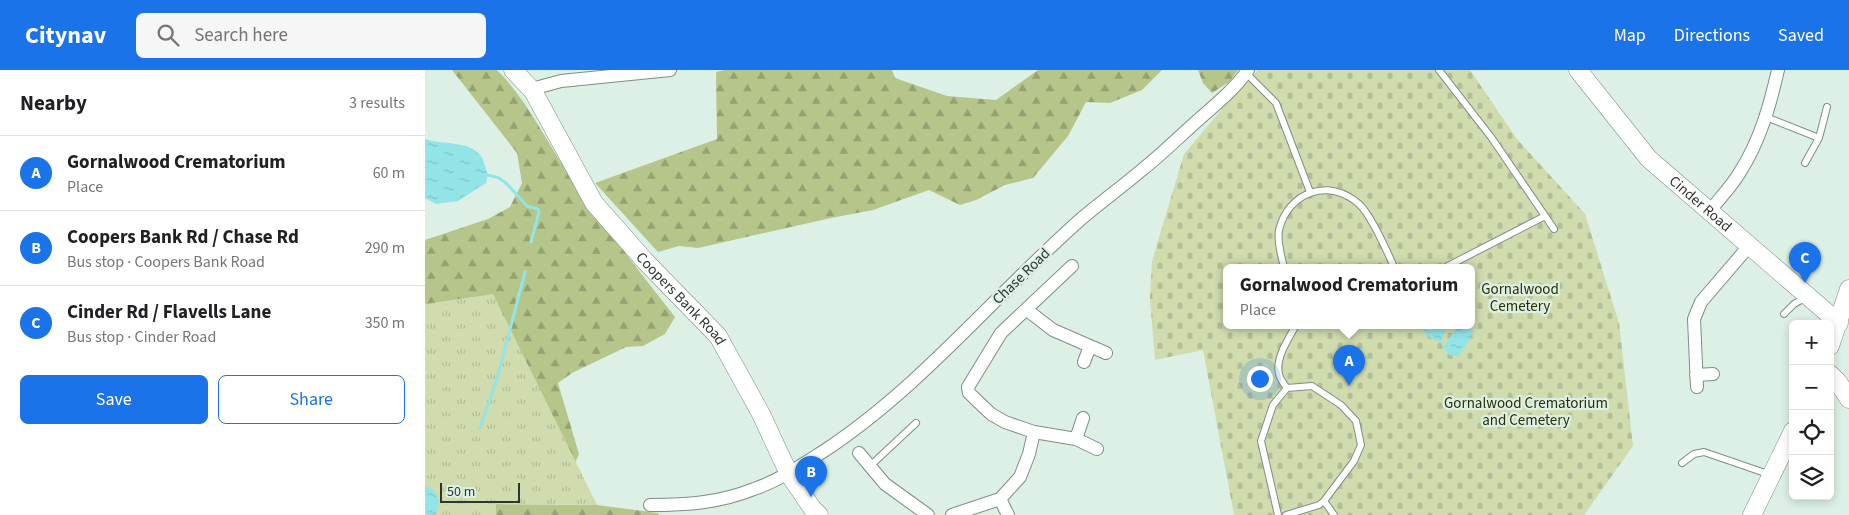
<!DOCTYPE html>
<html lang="en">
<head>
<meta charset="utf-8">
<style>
	:root { --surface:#fff; --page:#f6f6f6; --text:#202124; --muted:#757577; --line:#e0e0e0; --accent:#1a73e8 }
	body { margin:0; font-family:"Source Sans 3",sans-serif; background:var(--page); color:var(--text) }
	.controls { position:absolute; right:15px; bottom:15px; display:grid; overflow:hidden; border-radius:8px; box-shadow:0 2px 8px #0003 }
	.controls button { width:45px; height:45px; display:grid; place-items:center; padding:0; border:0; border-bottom:1px solid var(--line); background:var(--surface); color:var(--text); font:25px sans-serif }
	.scale { position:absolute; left:15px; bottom:12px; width:80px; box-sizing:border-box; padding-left:5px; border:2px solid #2e3631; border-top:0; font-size:14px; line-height:18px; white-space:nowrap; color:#2e3631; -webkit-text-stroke:4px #ddf0e5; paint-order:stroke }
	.you { position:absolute; left:834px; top:308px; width:18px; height:18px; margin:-12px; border:4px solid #fff; border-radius:50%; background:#1a73e8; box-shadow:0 0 0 8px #1a73e833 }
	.badge { display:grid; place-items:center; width:32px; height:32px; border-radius:50%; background:var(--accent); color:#fff; font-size:16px; font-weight:700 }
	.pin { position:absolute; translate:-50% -41px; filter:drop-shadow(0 1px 2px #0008) }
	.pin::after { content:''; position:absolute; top:26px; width:18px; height:15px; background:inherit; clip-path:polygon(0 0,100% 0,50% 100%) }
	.popup { position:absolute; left:798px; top:194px; width:252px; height:65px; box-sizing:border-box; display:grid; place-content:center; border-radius:8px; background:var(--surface); filter:drop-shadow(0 1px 4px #0005); font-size:16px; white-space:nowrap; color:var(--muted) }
	.popup b { font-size:19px; color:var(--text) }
	.popup::after { content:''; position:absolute; left:50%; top:100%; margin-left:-10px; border:10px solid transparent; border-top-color:var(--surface) }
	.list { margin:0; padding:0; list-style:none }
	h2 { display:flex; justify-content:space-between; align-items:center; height:65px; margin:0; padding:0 20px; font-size:21px }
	h2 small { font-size:16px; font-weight:400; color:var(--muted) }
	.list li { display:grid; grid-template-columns:32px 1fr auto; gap:15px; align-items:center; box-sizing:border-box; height:75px; padding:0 20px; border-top:1px solid var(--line) }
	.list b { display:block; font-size:19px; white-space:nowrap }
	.list p { margin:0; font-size:16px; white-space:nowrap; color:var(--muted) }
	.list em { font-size:16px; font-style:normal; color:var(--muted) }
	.actions { display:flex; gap:10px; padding:15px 20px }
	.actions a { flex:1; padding:11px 0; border:1px solid var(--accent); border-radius:8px; text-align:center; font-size:18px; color:var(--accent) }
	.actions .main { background:var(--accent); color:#fff }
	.icon { flex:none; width:28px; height:28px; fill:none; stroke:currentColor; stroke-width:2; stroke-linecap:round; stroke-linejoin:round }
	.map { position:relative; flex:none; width:1424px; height:445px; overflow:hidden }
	header { display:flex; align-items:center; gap:30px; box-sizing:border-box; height:70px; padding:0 25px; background:var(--accent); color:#fff }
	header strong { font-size:24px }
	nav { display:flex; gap:28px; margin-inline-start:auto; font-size:18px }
	.search { width:350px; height:45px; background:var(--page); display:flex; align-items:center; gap:12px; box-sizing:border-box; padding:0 18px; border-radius:8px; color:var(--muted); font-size:19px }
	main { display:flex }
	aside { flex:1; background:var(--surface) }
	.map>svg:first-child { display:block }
	.forest { fill:url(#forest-firs) }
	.cemetery { fill:url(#cemetery-stones); fill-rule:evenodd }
	.park { fill:url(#park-tufts) }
	.water { fill:url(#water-ripples) }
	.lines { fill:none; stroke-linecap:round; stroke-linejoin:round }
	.stream { stroke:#92e4e7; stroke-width:3 }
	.lane-casing { stroke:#7d8f84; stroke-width:8 }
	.street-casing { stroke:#7d8f84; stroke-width:14 }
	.secondary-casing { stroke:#7d8f84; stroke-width:19 }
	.lane { stroke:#fff; stroke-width:6 }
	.street { stroke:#fff; stroke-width:12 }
	.secondary { stroke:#fff; stroke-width:18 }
	.labels { text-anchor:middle; stroke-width:4.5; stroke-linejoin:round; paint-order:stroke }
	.street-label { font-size:15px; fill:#2e3631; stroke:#ddf0e5 }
	.park-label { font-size:15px; fill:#293104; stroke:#ddf0e5 }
</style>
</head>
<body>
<header>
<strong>Citynav</strong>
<div class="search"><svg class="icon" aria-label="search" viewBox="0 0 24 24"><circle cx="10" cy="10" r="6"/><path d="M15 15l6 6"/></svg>Search here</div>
<nav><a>Map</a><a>Directions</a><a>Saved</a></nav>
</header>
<main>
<aside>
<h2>Nearby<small>3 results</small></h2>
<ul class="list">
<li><span class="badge">A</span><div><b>Gornalwood Crematorium</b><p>Place</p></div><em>60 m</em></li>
<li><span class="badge">B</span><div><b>Coopers Bank Rd / Chase Rd</b><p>Bus stop · Coopers Bank Road</p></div><em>290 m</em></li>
<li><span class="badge">C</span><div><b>Cinder Rd / Flavells Lane</b><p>Bus stop · Cinder Road</p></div><em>350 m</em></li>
</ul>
<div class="actions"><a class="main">Save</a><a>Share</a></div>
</aside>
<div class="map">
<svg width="1424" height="445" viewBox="0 0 1424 445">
	<defs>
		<pattern id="forest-firs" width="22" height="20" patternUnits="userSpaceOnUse" patternTransform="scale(1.25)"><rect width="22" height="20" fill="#b6c58a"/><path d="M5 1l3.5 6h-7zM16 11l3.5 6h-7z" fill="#94a171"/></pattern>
		<pattern id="cemetery-stones" width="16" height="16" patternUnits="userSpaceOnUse" patternTransform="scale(1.25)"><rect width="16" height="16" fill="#d0dcae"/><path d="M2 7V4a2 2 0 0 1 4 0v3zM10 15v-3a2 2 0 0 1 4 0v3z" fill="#b3bd96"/></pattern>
		<pattern id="park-tufts" width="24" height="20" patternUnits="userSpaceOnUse" patternTransform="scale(1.25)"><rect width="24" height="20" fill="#d0dcae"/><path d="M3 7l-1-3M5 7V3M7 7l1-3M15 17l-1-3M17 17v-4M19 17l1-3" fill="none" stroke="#b3bd96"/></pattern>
		<pattern id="water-ripples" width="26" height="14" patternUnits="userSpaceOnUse" patternTransform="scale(1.25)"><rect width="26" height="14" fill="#92e4e7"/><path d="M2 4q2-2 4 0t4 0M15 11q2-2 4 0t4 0" fill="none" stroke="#7ec4c7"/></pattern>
	</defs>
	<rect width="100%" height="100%" fill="#ddf0e5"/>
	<!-- forest -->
	<path class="forest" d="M27,0H72C102,30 120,69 143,103C176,153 213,200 250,247L240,264L218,276L201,277L147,303L133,313L154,384L145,404L0,341V170L63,149L85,137L97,113L92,83Z
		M300,0H467L470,8L522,26L571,30L613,0H737L717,20L685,33L661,32L643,66L608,108L580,115L551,130L535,135L504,120L448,140L406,148L273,178L254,176L233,182L170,113L292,69L291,2Z
		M773,0H813L804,12L787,23L778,13Z
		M70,434L172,435L233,443L234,445H71Z"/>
	<!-- cemetery -->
	<path class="cemetery" d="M833,0H1045L1092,69L1160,144L1194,253L1208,376L1159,445H809L778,280L730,290L725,228L727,191L759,84L807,27ZM802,197H1046V255H802Z"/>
	<!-- park -->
	<path class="park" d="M68,224L172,435L71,434V445H0V234Z"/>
	<!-- water -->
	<path class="water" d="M0,69C17,75 44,70 56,86C59,91 61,99 63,105L61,113L33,131L11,134L0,128Z
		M1010,255L1021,260L1016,271L1018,275H1020L1033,255C1039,255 1044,256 1048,261L1045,270L1033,286L1024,285L1014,271C1005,269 1002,267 998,259L1006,261Z
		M0,416L8,419L14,431L11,445H0Z"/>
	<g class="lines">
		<!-- stream -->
		<path class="stream" d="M63,105L74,108L82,114L102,136L113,139L114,142L106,172
			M55,358L72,309L100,202"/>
		<defs>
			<path id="lane" d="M1014,0L1066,67L1129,159
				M821,3L851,33L885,122
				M1341,47L1394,68L1380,93
				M1394,68L1402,37
				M859,197C856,186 852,171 854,160C863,122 904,107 934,134C946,145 962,181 969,197
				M1021,197L1120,146
				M1359,244L1369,234L1381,227
				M862,318C859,314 855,309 854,304C850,288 864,268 871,255
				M1257,393L1269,384L1279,382L1346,405
				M445,396L491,353
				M899,431L909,445
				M853,445L836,371L848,335L862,318L887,316L916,335L931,351L936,375L929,391L899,431L894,435L861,445"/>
			<path id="street" d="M108,21L114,17L136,11L245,0
				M1284,142C1294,129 1307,116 1315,102C1335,71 1345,35 1353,0
				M647,196L576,263L543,317L544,323L566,344L580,352L609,362L651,369L672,379
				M602,240L628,260L681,283
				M659,292L665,276
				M1271,305L1288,304
				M1272,317L1269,249L1276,232L1324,176
				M651,369L658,348
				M434,383L460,414L503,445
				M575,429L583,445
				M225,435C262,435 294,433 329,419C355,410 377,395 399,381C496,317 569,226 656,149C676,132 698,116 718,99C737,84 754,67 772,51C790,35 809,20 823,0
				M527,445L575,429L595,407L604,384L609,362"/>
			<g id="secondary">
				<path id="s1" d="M88,0L108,21L169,133L220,191L293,266L336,344L364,404L387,438L394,445"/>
				<path id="s2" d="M1153,0L1224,89L1414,253"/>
				<path d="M1405,276L1424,219"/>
				<path d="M1405,304L1413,312L1424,329"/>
				<path d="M1327,445L1368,361"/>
			</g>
		</defs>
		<!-- lane casing -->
		<use href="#lane" class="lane-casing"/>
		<!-- street casing -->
		<use href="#street" class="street-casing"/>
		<!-- secondary casing -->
		<use href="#secondary" class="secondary-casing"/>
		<!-- lane -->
		<use href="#lane" class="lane"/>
		<!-- street -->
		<use href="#street" class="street"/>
		<!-- secondary -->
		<use href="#secondary" class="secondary"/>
	</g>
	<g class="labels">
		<!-- street labels -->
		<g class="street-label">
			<text dy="5" stroke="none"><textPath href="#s2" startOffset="182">Cinder Road</textPath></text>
			<text transform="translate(596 206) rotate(-44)" y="5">Chase Road</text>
			<text dy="5" stroke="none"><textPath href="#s1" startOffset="286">Coopers Bank Road</textPath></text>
		</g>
		<!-- park labels -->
		<g class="park-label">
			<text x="1095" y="224">Gornalwood<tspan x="1095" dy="17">Cemetery</tspan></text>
			<text x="1101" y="338">Gornalwood Crematorium<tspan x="1101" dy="17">and Cemetery</tspan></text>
		</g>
	</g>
</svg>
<div class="controls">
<button>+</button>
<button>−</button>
<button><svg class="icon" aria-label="locate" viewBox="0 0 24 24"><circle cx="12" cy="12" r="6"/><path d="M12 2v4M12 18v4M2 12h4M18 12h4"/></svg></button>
<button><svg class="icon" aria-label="layers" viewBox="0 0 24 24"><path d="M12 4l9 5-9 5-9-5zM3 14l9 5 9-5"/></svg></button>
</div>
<div class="scale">50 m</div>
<div class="you"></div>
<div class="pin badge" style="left:924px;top:316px">A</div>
<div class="popup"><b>Gornalwood Crematorium</b>Place</div>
<div class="pin badge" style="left:386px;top:427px">B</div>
<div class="pin badge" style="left:1380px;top:213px">C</div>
</div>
</main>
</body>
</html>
